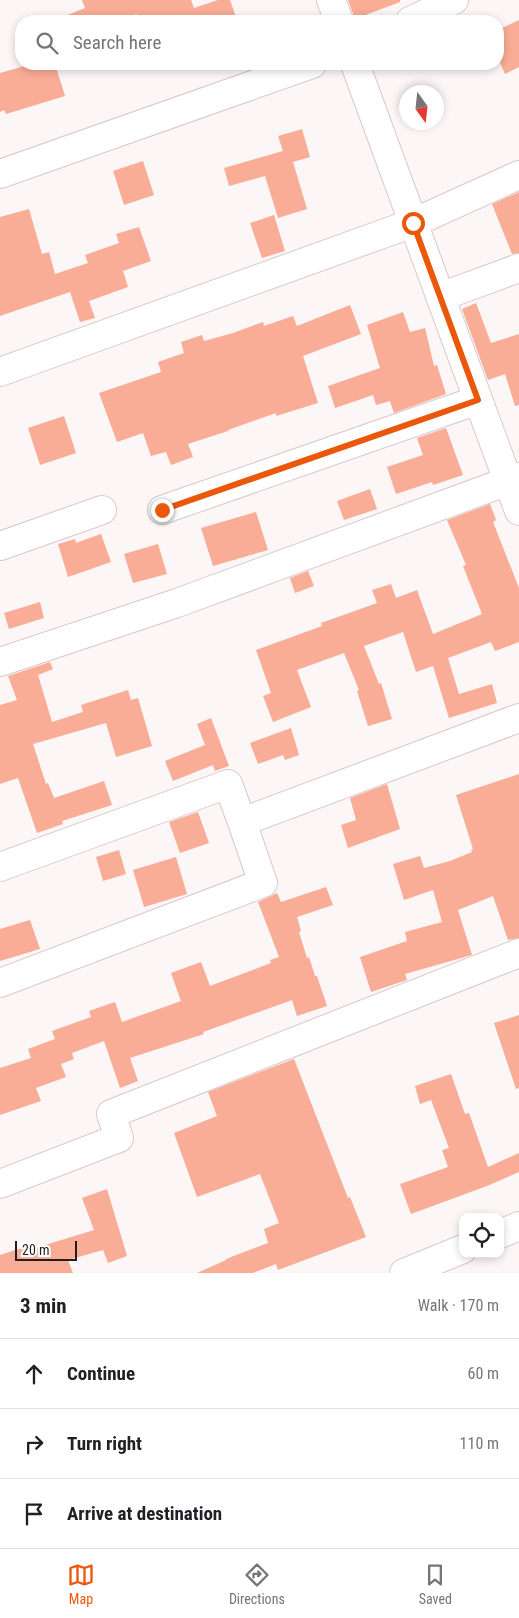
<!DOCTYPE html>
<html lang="en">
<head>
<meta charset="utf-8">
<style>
	:root { --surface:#fff; --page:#f6f6f6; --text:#202124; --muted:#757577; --line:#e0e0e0; --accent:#ea580c }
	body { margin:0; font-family:"Roboto Condensed",sans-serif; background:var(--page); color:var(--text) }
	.controls { position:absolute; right:15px; bottom:15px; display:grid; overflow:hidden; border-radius:10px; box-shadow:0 2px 8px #0003 }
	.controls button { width:45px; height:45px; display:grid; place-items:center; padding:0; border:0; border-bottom:1px solid var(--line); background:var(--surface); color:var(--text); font:25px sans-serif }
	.compass { position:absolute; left:399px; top:85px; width:45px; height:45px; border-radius:50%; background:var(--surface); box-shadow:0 2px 8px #0003; rotate:165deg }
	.scale { position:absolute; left:15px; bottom:12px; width:62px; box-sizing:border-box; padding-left:5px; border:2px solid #241d1f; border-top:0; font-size:14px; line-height:18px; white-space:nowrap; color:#241d1f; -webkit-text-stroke:4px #fff; paint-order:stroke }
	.stop { position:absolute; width:15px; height:15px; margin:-11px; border:4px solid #ea580c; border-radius:50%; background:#fff }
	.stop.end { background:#ea580c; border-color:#fff; box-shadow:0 1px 5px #0008 }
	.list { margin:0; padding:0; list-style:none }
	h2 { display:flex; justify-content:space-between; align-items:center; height:65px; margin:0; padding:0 20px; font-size:21px }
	h2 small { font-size:16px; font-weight:400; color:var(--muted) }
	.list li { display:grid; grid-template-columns:32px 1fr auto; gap:15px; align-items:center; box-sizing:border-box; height:70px; padding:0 20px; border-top:1px solid var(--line) }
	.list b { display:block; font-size:19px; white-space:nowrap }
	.list em { font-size:16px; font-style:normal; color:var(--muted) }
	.icon { flex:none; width:28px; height:28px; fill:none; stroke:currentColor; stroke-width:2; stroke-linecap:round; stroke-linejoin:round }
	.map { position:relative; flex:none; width:519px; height:1273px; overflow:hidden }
	.search { position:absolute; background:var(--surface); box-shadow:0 2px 8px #0003; left:15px; right:15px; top:15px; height:55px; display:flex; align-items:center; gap:12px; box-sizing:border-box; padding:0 18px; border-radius:20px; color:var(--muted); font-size:19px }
	.sheet { height:275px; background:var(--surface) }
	nav { display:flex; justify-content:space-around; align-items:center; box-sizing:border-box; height:70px; border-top:1px solid var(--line); background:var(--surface); font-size:14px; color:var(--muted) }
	nav a { display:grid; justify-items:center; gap:2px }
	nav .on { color:var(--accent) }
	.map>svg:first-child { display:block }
	.building { fill:#f9ac96 }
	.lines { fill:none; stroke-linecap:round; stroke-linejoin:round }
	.minor-casing { stroke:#d9c8cb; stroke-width:30 }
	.major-casing { stroke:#d9c8cb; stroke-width:30 }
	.minor { stroke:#fff; stroke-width:28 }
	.major { stroke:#fff; stroke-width:28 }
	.route { stroke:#ea580c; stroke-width:6 }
</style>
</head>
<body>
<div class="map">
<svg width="519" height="1273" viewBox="0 0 519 1273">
	<rect width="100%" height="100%" fill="#fdf6f7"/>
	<!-- building -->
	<path class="building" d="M82,0H191L194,8L218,0H230L236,17L225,21H139L137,14L109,21H55V20L85,8Z
		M348,0H400V2L355,19Z
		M519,20V67L505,74L498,58V30Z
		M32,64H55L65,96L6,114L4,110L0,112V73Z
		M302,129L310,157L293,162L307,209L278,218L265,176L229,186L224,168L283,151L278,136Z
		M143,161L154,195L124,205L113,171Z
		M519,192V253L512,254L492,204Z
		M29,209L42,254L49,252L55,274L88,263L85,255L119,243L116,234L139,227L151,261L123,271L128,287L89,301L95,318L80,322L70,292L0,316V217Z
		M274,215L285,251L262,258L250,223Z
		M476,303L491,343L519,334V405L515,406L505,374L488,380L462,309Z
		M350,305L361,334L303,356L318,403L276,416V413L228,430V431L188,444L193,457L171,465L166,452L151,456L143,433L117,442L99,393L161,372L158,362L184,353L181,342L202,335L204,341L233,333L263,322L264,326L293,316L297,326Z
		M403,312L410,332L425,328L434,366L437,365L446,394L394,413L390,401L376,405L373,395L335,408L328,386L380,368L367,325Z
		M64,416L76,453L40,465L28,428Z
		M446,428L463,475L433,485L432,482L396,494L387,467L423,455L417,438Z
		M370,489L377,509L344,520L337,501Z
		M490,504L496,520L493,522L519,588V642L495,651L491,642L448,658L459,694L492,684L497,703L449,718L433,666L416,672L403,632L364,646L379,684L381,683L392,719L368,726L357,691L359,690L344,653L297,670L311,707L273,722L263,696L271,693L256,650L322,626L321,623L377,603L372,590L391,584L396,598L417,590L433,634L482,614L463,566L466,565L447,520Z
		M256,512L268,550L213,566L201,528Z
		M101,534L111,562L68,577L58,544L75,539L76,543Z
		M158,544L167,574L133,583L124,554Z
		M308,571L314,586L295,593L290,578Z
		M40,602L44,618L9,629L4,613Z
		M50,662L53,669L38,675L52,722L83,712L81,705L128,690L131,700L138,698L152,746L116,757L106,723L33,744L46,784L48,783L54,798L104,781L112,805L62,821L63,824L37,833L18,778L0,784V705L17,700L8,676Z
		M211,718L229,766L215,771L213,765L173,781L165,761L205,745L197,724Z
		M291,728L299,755L285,760L283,755L258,764L250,743Z
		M519,774V938L508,940L493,896L458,910L472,955L405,974L407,980L371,992L360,957L407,941L405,932L442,922L433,890L404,900L393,864L420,856L424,868L450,861L472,852L471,850L473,849L456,795Z
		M387,784L400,829L348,848L341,825L356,820L350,798Z
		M198,812L209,843L180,853L169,822Z
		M119,850L126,874L103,881L96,857Z
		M176,857L187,894L144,907L133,870Z
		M326,887L333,905L297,917L301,931L299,932L307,958L309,957L315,976H317L327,1006L297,1016L292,1000L203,1032L204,1034L130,1058L138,1081L120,1088L104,1041L72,1053L74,1059L61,1064L66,1077L36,1088L41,1101L0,1115V1068L31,1058L28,1049L55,1039L52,1031L91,1017L89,1011L115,1002L122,1022L181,1001L171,973L201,962L210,986L271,963L270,960L279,957L258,902L277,893L281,902Z
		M30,920L40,949L0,961V929Z
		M519,1015V1088L516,1089L494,1023Z
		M294,1059L348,1198L350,1197L366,1237L278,1270L276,1264L253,1273H197L226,1260V1259L268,1243L264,1229L279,1223L260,1174L197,1197L174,1133L217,1116L208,1092Z
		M451,1074L465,1114L469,1113L488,1167L519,1153V1172L487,1186L411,1214L400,1184L448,1167L442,1150L449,1148L431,1100L420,1104L415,1086Z
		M107,1189L127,1256L108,1263L103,1250L68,1260L73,1273H0V1255L28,1246L29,1250L94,1230L82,1198Z"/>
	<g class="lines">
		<defs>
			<path id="minor" d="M331,0L339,21
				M410,21L454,0
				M355,64L519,511
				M0,174L312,64
				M440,297L519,268
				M0,372L413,223L519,175
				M162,510L478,400
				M0,546L102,510
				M0,662L177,603L519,477
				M0,867L228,784L242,822L519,718
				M0,983L263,883L242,822
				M0,1184L119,1138L111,1114L519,953"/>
			<path id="major" d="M500,1234L519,1226
				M404,1273L463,1249"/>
		</defs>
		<!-- minor casing -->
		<use href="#minor" class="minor-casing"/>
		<!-- major casing -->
		<use href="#major" class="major-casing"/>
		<!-- minor -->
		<use href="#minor" class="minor"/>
		<!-- major -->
		<use href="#major" class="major"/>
	</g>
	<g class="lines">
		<!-- route -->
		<path class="route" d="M162,510L478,400L413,223"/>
	</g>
</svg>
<div class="controls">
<button><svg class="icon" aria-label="locate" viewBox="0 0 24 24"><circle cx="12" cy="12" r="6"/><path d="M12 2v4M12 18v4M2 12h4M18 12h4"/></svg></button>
</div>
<svg class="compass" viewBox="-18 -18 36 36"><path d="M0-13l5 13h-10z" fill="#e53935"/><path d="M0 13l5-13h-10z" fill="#757577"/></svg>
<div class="scale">20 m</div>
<div class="stop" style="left:413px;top:223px"></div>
<div class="stop end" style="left:162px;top:510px"></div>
<div class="search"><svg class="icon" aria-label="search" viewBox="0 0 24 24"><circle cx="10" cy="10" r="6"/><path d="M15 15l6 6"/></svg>Search here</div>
</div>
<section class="sheet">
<h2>3 min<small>Walk · 170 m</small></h2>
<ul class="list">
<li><svg class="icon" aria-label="ahead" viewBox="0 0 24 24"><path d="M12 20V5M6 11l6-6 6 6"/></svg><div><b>Continue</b></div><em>60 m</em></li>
<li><svg class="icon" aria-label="right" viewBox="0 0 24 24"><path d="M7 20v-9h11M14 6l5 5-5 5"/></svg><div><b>Turn right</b></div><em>110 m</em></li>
<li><svg class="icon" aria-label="arrive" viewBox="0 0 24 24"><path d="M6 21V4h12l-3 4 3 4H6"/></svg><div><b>Arrive at destination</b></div></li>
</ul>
</section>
<nav>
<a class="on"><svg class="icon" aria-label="map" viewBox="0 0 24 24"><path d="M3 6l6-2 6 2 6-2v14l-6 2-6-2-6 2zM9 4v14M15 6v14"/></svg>Map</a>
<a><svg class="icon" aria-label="directions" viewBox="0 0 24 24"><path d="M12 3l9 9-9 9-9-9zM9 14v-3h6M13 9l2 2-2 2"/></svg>Directions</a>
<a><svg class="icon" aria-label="saved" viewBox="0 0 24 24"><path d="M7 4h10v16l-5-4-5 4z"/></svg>Saved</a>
</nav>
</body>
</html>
